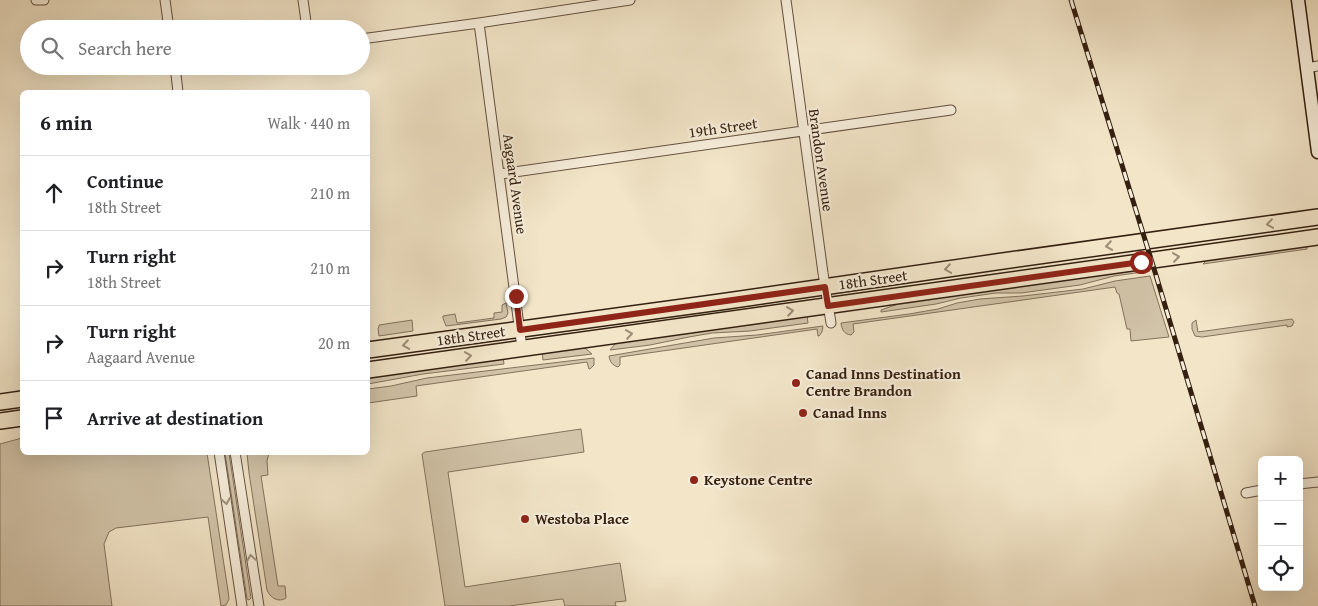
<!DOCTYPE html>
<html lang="en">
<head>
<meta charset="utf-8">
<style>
	:root { --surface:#fff; --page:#f6f6f6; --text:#202124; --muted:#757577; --line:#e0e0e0 }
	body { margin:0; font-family:"Gentium Book Plus",serif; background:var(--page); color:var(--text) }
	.controls { position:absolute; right:15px; bottom:15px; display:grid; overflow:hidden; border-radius:8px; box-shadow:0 5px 20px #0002 }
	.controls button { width:45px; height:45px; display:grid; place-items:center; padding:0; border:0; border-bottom:1px solid var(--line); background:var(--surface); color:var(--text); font:25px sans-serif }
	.stop { position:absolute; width:15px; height:15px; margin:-11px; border:4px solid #8f2418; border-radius:50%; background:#fff }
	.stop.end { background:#8f2418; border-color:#fff; box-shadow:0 1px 5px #0008 }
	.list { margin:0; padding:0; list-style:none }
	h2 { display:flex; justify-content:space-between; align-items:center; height:65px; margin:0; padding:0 20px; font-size:21px }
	h2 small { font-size:16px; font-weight:400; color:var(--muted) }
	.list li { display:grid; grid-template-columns:32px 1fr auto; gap:15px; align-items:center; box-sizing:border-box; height:75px; padding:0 20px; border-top:1px solid var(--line) }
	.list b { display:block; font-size:19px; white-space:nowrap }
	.list p { margin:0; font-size:16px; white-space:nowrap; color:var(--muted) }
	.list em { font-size:16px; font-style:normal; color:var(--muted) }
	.icon { flex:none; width:28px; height:28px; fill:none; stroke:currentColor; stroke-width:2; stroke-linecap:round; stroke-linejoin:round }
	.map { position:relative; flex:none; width:1318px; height:606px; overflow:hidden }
	.search { position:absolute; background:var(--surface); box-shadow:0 5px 20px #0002; left:20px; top:20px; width:350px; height:55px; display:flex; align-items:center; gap:12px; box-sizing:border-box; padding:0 18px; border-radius:28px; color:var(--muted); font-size:19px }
	.panel { position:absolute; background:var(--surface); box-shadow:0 5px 20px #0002; left:20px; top:90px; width:350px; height:365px; border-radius:8px }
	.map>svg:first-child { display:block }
	.green { fill:#d2c4a9; stroke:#83725d }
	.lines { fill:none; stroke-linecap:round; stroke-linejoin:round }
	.street-casing { stroke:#64513f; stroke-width:11 }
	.secondary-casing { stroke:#342011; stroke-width:15 }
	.primary-casing { stroke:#342011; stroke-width:18 }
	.street { stroke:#f7eedb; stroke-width:9 }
	.secondary { stroke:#f7eedb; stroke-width:12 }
	.primary { stroke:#f2e5c8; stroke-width:15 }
	.rail-casing { stroke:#342011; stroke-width:5 }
	.rail { stroke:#f7eedb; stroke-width:3; stroke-dasharray:9; stroke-linecap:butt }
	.oneway { stroke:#9c8c76 }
	.oneway2 { stroke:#9f9180 }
	.route { stroke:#8f2418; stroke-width:6 }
	.poi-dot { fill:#8f2418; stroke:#f7eedb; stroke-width:2 }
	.labels { text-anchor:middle; stroke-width:4.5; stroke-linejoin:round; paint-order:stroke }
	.street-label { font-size:15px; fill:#342011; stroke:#f7eedb }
	.poi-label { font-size:15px; font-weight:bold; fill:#342011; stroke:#f7eedb; text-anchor:start }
</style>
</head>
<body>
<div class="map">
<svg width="1318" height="606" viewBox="0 0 1318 606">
	<rect width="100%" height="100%" fill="#f2e5c8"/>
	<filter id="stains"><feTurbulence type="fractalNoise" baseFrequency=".004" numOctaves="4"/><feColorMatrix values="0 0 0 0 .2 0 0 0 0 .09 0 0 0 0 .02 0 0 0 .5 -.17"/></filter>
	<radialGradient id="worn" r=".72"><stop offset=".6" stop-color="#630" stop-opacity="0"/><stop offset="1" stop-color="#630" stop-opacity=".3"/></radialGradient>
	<!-- green -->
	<path class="green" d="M1307,245V249L1203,264L1208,259Z
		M1149,267L1150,271L1114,276L1080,285L1021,293H996L961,298L936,304L881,312V310L901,303Z
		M1150,276L1169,337L1131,341L1130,329H1127L1119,294L1117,293L1115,287L853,324L854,332L851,335C844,334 842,330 841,323L909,314L938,309L957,303L980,299L1023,296L1083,289L1115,281Z
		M506,303L508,313L506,317L501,319L446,326L443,318V316L455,314L457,323L494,318V313L502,312V305Z
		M807,315L808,323L750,331L712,333L689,337L650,345L610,350L615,344L618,342Z
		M1292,319L1294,322L1292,326L1287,327V325L1202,337L1195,336L1192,329V323L1196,320L1198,332Z
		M412,320L413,331L379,336L378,328L379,327V325Z
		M823,326L822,332L819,336H818L817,329L620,357V365L618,367C612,365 610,362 609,356L714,338L757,335Z
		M580,347L585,348L592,354L543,360L542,352Z
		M503,357L504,364L423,374L368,384V376Z
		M594,358V365L590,369H589L587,362L416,386L417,396L368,403V389L391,386L427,378Z
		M581,429L584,452L448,472L465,587L620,563L626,601L615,602L616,606H565L563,599H562L509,606H445L422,454L425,452Z
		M22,438V452L207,453L228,591L229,599L226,605L221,606L208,517L116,528L109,532L104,544L112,606H0V444Z
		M225,453H229L251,598L249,600L247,599Z
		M247,453H269L267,461L268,475L261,476L278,586H285L286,598C279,603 270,598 267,590L249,473Z"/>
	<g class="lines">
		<defs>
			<path id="street" d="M36,0H44
				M165,0L169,29
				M303,0L307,29
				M786,0L823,273L831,323
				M479,23L522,348
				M361,39L479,23L630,0
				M175,66L178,92
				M1307,68L1318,66
				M500,174L951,110
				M219,452L242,606
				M235,452L259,606
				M1299,484L1318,482
				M1246,493L1262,490"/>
			<path id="secondary" d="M1298,0L1318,152"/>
			<path id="primary" d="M368,350L720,302L996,262L1318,217
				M368,370L1318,237
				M0,402L22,399
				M0,421L22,418"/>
		</defs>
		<!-- street casing -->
		<use href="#street" class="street-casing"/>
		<!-- secondary casing -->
		<use href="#secondary" class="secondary-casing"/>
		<!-- primary casing -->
		<use href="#primary" class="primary-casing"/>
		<!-- street -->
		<use href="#street" class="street"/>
		<!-- secondary -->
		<use href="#secondary" class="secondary"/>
		<!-- primary -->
		<use href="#primary" class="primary"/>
		<defs>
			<path id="rail" d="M1071,0L1155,272L1255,606"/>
		</defs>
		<!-- rail casing -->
		<use href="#rail" class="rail-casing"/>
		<!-- rail -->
		<use href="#rail" class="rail"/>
	</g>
	<!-- one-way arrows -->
	<defs><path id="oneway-chevron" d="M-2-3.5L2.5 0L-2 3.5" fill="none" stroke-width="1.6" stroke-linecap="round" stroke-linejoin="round" transform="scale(1.25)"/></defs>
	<g class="oneway">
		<use href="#oneway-chevron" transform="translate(1270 224) rotate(172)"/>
		<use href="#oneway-chevron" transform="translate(1109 246) rotate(172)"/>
		<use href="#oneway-chevron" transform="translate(1176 257) rotate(-8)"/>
		<use href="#oneway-chevron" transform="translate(948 269) rotate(171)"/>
		<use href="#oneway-chevron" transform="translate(790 311) rotate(-8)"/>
		<use href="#oneway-chevron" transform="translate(629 334) rotate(-8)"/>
		<use href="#oneway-chevron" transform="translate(406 345) rotate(172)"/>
		<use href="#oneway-chevron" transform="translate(468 356) rotate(-8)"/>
	</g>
	<g class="oneway2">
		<use href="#oneway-chevron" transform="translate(226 501) rotate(81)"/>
		<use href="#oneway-chevron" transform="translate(251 558) rotate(-99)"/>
	</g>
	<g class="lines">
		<!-- route -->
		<path class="route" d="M516,296L520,330L825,287L828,306L1141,262"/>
	</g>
	<!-- markers -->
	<g class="poi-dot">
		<circle cx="796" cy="383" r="5"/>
		<circle cx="803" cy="413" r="5"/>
		<circle cx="694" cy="480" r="5"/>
		<circle cx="525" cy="519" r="5"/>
	</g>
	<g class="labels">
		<!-- street labels -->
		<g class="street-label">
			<text transform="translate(723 128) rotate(-8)" y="5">19th Street</text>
			<text transform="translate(821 160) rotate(82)" y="5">Brandon Avenue</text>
			<text transform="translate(515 184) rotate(82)" y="5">Aagaard Avenue</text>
			<text transform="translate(873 280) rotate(-8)" y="5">18th Street</text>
			<text transform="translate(471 336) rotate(-8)" y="5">18th Street</text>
		</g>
		<!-- poi labels -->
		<g class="poi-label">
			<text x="806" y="379">Canad Inns Destination<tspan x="806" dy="17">Centre Brandon</tspan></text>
			<text x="813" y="418">Canad Inns</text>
			<text x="704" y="485">Keystone Centre</text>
			<text x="535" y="524">Westoba Place</text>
		</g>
	</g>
	<rect width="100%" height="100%" filter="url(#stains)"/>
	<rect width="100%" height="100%" fill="url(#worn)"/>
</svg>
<div class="controls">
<button>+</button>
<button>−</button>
<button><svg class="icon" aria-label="locate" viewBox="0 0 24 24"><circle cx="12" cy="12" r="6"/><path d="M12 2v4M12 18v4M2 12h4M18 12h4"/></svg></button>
</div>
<div class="stop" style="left:1141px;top:262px"></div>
<div class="stop end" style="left:516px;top:296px"></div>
<div class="search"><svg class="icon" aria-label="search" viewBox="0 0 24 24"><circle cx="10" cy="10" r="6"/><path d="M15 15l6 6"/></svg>Search here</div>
<section class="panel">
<h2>6 min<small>Walk · 440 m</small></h2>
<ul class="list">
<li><svg class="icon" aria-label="ahead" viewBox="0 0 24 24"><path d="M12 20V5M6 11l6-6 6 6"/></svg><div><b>Continue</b><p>18th Street</p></div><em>210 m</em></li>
<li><svg class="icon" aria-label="right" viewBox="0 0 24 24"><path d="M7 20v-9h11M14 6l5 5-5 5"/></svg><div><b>Turn right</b><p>18th Street</p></div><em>210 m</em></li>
<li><svg class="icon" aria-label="right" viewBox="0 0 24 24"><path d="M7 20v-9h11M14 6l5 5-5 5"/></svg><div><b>Turn right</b><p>Aagaard Avenue</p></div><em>20 m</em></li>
<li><svg class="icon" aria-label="arrive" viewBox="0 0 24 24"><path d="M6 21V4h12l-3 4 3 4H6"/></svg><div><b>Arrive at destination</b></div></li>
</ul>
</section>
</div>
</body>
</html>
